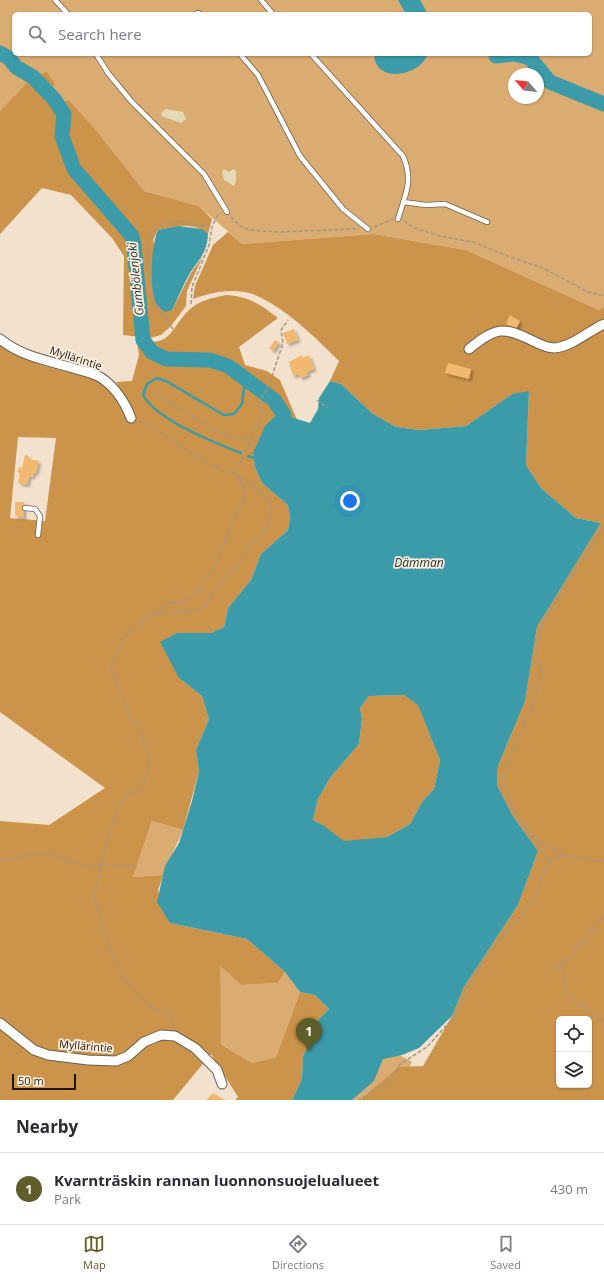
<!DOCTYPE html>
<html lang="en">
<head>
<meta charset="utf-8">
<style>
	:root { --surface:#fff; --page:#f2f2f3; --text:#2b2b33; --muted:#7c7c81; --line:#e1e1e2; --accent:#5f5d2a }
	body { margin:0; font-family:"Open Sans",sans-serif; background:var(--page); color:var(--text) }
	.controls { position:absolute; right:12px; bottom:12px; display:grid; overflow:hidden; border-radius:6px; box-shadow:0 1px 3px #0004 }
	.controls button { width:36px; height:36px; display:grid; place-items:center; padding:0; border:0; border-bottom:1px solid var(--line); background:var(--surface); color:var(--text); font:20px sans-serif }
	.compass { position:absolute; left:508px; top:68px; width:36px; height:36px; border-radius:50%; background:var(--surface); box-shadow:0 1px 3px #0004; rotate:298deg }
	.scale { position:absolute; left:12px; bottom:10px; width:64px; box-sizing:border-box; padding-left:4px; border:2px solid #1e1810; border-top:0; font-size:11px; line-height:14px; white-space:nowrap; color:#1e1810; -webkit-text-stroke:3px #fdefde; paint-order:stroke }
	.you { position:absolute; left:350px; top:501px; width:14px; height:14px; margin:-10px; border:3px solid #fff; border-radius:50%; background:#1a73e8; box-shadow:0 0 0 6px #1a73e833 }
	.badge { display:grid; place-items:center; width:26px; height:26px; border-radius:50%; background:var(--accent); color:#fff; font-size:13px; font-weight:700 }
	.pin { position:absolute; translate:-50% -33px; filter:drop-shadow(0 1px 2px #0008) }
	.pin::after { content:''; position:absolute; top:21px; width:14px; height:12px; background:inherit; clip-path:polygon(0 0,100% 0,50% 100%) }
	.list { margin:0; padding:0; list-style:none }
	h2 { display:flex; justify-content:space-between; align-items:center; height:52px; margin:0; padding:0 16px; font-size:17px }
	h2 small { font-size:13px; font-weight:400; color:var(--muted) }
	.list li { display:grid; grid-template-columns:26px 1fr auto; gap:12px; align-items:center; box-sizing:border-box; height:72px; padding:0 16px; border-top:1px solid var(--line) }
	.list b { display:block; font-size:15px; white-space:nowrap }
	.list p { margin:0; font-size:13px; white-space:nowrap; color:var(--muted) }
	.list em { font-size:13px; font-style:normal; color:var(--muted) }
	.icon { flex:none; width:22px; height:22px; fill:none; stroke:currentColor; stroke-width:2; stroke-linecap:round; stroke-linejoin:round }
	.map { position:relative; flex:none; width:604px; height:1100px; overflow:hidden }
	.search { position:absolute; background:var(--surface); box-shadow:0 1px 3px #0004; left:12px; right:12px; top:12px; height:44px; display:flex; align-items:center; gap:10px; box-sizing:border-box; padding:0 14px; border-radius:6px; color:var(--muted); font-size:15px }
	.sheet { height:124px; background:var(--surface) }
	nav { display:flex; justify-content:space-around; align-items:center; box-sizing:border-box; height:56px; border-top:1px solid var(--line); background:var(--surface); font-size:11px; color:var(--muted) }
	nav a { display:grid; justify-items:center; gap:2px }
	nav .on { color:var(--accent) }
	.map>svg:first-child { display:block }
	.green { fill:#dbac72; fill-rule:evenodd }
	.forest { fill:#cb944a; fill-rule:evenodd }
	.sand { fill:#e4dab5 }
	.water { fill:#3b9ba8; fill-rule:evenodd }
	.lines { fill:none; stroke-linecap:round; stroke-linejoin:round }
	.stream { stroke:#3b9ba8; stroke-width:2.5 }
	.river { stroke:#3b9ba8; stroke-width:15 }
	.building { fill:#f2b86f; filter:url(#shadow) }
	.lane-casing { stroke:#6d5f4d; stroke-width:6 }
	.street-casing { stroke:#6d5f4d; stroke-width:11 }
	.path { stroke:#a49786; stroke-width:1.5; stroke-dasharray:4 2; stroke-linecap:butt }
	.lane { stroke:#fff; stroke-width:4.5 }
	.street { stroke:#fff; stroke-width:9 }
	.labels { text-anchor:middle; stroke-width:3.5; stroke-linejoin:round; paint-order:stroke }
	.street-label { font-size:11px; fill:#1e1810; stroke:#fdefde }
	.water-label { font-size:12px; font-style:italic; fill:#182e31; stroke:#fdefde }
</style>
</head>
<body>
<div class="map">
<svg width="604" height="1100" viewBox="0 0 604 1100">
	<defs>
		<filter id="shadow"><feDropShadow dx="2.5" dy="2.5" stdDeviation="1" flood-color="#0004"/></filter>
	</defs>
	<rect width="100%" height="100%" fill="#f2e1cc"/>
	<!-- green -->
	<path class="green" d="M0,0H604V306L599,310L466,250L374,234L242,244L199,206L144,191L96,130L70,101H57L50,91L0,111ZM14,14H590V54H14ZM514,74H538V98H514Z
		M152,821L183,830L163,875L133,877Z
		M220,966L241,985L278,983L285,972L300,992L276,1057L252,1063L220,1043Z
		M368,1037L412,1062L391,1100H341Z"/>
	<!-- forest -->
	<path class="forest" d="M47,72L55,84L50,91L57,101H70L96,130L144,191L199,206L212,219L208,234C195,221 173,227 158,230L153,240L172,310L191,273L203,256L187,291L186,306L171,326L161,335L150,338L123,335L124,256L112,238L71,195L42,188L0,234V111L33,77Z
		M228,232L242,244L374,234L466,250L599,310L604,306V1100H360L399,1067L423,1066L452,1016L464,987L518,905L538,851L513,816L497,785L498,766L525,701L537,627L601,523L576,518L541,488L526,465L529,392L512,394L466,426L420,430L396,427L373,414L341,384L330,381L339,361C317,339 275,297 244,292C226,289 210,293 193,299L195,286L213,245ZM559,1019H589V1085H559Z
		M226,295C248,296 262,305 278,318L239,347L245,365L267,371L280,380L297,420L284,415L253,453L255,467L262,483L288,505L290,518L288,530L261,554L251,580L228,608L224,627L211,633H177L179,678L202,696L209,719L196,750L199,771L183,830L152,821L133,877L163,875L158,891L170,923L247,939L285,972L278,983L241,985L220,966L221,1044L252,1063L276,1057L300,992L315,995L329,1009L316,1022L310,1043L303,1056L302,1079L292,1100H235L238,1097L211,1054L173,1100H0V821L49,825L105,788L0,712V344C25,365 63,370 94,379C101,383 108,388 114,395C119,404 121,413 131,418L128,403L116,382L132,381L139,355L137,342C172,344 167,335 186,313C196,301 212,298 226,295ZM18,437L56,438L45,521L10,518Z
		M404,695L418,704L440,760L434,789L422,802L410,824L387,837L344,842L323,825L313,820L318,799L330,778L359,744L362,719L360,708L369,696Z"/>
	<!-- sand -->
	<path class="sand" d="M166,109L183,112L186,119L181,123L161,116V113Z
		M224,169L229,172L233,169L236,171V182L234,186L224,180L222,172Z"/>
	<!-- water -->
	<path class="water" d="M398,0H420L428,14H406Z
		M374,54H428C419,77 375,84 374,54Z
		M178,226L202,229L208,234C207,253 200,258 190,273C183,285 178,298 172,310L165,312C162,309 158,307 156,303C149,288 151,245 158,230Z
		M330,381L341,384L373,414L396,427L420,430L466,426L512,394L529,391L526,465L541,488L576,518L601,523L537,627L525,701L498,766L497,785L513,816L538,851L518,905L464,987L452,1016L419,1048L402,1055L383,1059L374,1081L352,1100H292L302,1079L303,1056L310,1043L316,1022L329,1009L315,995L300,992L285,972L247,939L170,923L157,902L165,866L179,843L192,801L199,771L196,750L209,719L202,696L179,678L160,642L177,633H211L224,627L228,608L251,580L261,554L288,530L290,518L288,505L262,483L255,467L253,453L265,426L274,417L284,415L310,423L318,409L319,398ZM404,695L418,705L440,760L434,789L422,802L410,824L387,837L344,841L323,825L313,820L318,799L330,778L359,744L362,719L360,708L369,696Z"/>
	<g class="lines">
		<!-- stream -->
		<path class="stream" d="M241,453C213,442 157,420 143,395L147,384L157,378L166,381L224,415L234,414L242,404L245,381
			M248,456L254,458"/>
		<!-- river -->
		<path class="river" d="M0,53L9,58L16,67L33,77L54,99L64,114L62,136L74,169L132,236L134,245L143,340L152,352L166,359L210,360L228,366L274,400L284,415
			M496,56L515,54L530,58L550,82L604,104"/>
	</g>
	<!-- building -->
	<path class="building" d="M510,315L520,321L516,329L506,324Z
		M294,329L298,340L287,344L283,333Z
		M275,340L279,342L273,351L269,348Z
		M302,355V358L309,355L314,369L307,371L308,375L300,378L299,374L293,376L289,362Z
		M448,363L471,369L469,379L445,373Z
		M25,455L29,456L28,459L39,461L36,473L34,472L33,477L29,476L27,485L18,483L20,473L17,472L19,467L22,468Z
		M15,502H24V517L15,516Z
		M213,1093L225,1100H206Z"/>
	<g class="lines">
		<defs>
			<path id="lane" d="M55,0L68,14
				M261,0L273,14
				M198,13L200,14
				M96,54L108,73L131,101L204,174L227,212
				M240,54L258,75L300,156L343,209L368,229
				M311,54L403,156C414,181 405,195 398,219
				M403,202L426,205L445,204L487,222
				M25,508L35,509L40,516L38,535"/>
			<path id="street" d="M0,339C22,357 50,361 76,369C84,371 93,373 100,377C114,386 125,402 131,418
				M469,349C496,327 503,326 533,341C539,344 547,348 554,348C572,347 588,331 604,324
				M0,1023L34,1050L48,1055L88,1060L116,1061L128,1056L144,1042L161,1035L175,1036L195,1048L217,1070L222,1084"/>
		</defs>
		<!-- lane casing -->
		<use href="#lane" class="lane-casing"/>
		<!-- street casing -->
		<use href="#street" class="street-casing"/>
		<!-- path -->
		<path class="path" d="M231,217L240,226L249,230L279,232L356,229
			M404,221L414,228L440,236L473,242L510,257L543,268L588,292L604,296
			M374,227L393,219
			M191,304L192,287L209,245L212,227L217,216L221,213
			M173,329L155,305L148,267L147,241L152,231L161,225L175,221L212,227
			M155,393L212,429L231,437L251,439
			M317,400L328,408
			M138,421C167,431 207,470 234,473L238,468L262,414L259,403L269,385L283,343L281,330L288,320
			M604,527L560,594L542,626L536,653L542,669L534,702L502,777L512,806L531,836L564,855L596,861L604,860
			M157,612L168,603C206,609 223,545 234,518C238,509 244,504 245,494C245,486 239,478 234,473
			M0,861L35,854H51L86,867L101,864L137,867
			M549,861L564,855
			M562,963L566,993L573,1002L588,1009L604,1024
			M550,972L568,959L604,915
			M173,1028L170,1015L149,1006L125,980L112,956L94,896L108,838L120,803L127,795L143,787L150,762L142,734L131,720L111,669L123,638L139,625L151,613L190,612L200,609L209,601L214,590L240,563L249,546L261,537L269,524L272,508L269,501L252,485L240,478
			M358,1100L390,1081L399,1065L427,1047L455,1016L466,991L486,956L533,902L548,861L532,837"/>
		<!-- lane -->
		<use href="#lane" class="lane"/>
		<!-- street -->
		<use href="#street" class="street"/>
	</g>
	<g class="labels">
		<!-- street labels -->
		<g class="street-label">
			<text transform="translate(76 358) rotate(18)" y="4">Myllärintie</text>
			<text transform="translate(86 1046) rotate(5)" y="4">Myllärintie</text>
		</g>
		<!-- water labels -->
		<g class="water-label">
			<text transform="translate(136 279) rotate(-96)" y="4">Gumbölenjoki</text>
			<text x="419" y="567">Dämman</text>
		</g>
	</g>
</svg>
<div class="controls">
<button><svg class="icon" aria-label="locate" viewBox="0 0 24 24"><circle cx="12" cy="12" r="6"/><path d="M12 2v4M12 18v4M2 12h4M18 12h4"/></svg></button>
<button><svg class="icon" aria-label="layers" viewBox="0 0 24 24"><path d="M12 4l9 5-9 5-9-5zM3 14l9 5 9-5"/></svg></button>
</div>
<svg class="compass" viewBox="-18 -18 36 36"><path d="M0-13l5 13h-10z" fill="#e53935"/><path d="M0 13l5-13h-10z" fill="#7c7c81"/></svg>
<div class="scale">50 m</div>
<div class="you"></div>
<div class="pin badge" style="left:309px;top:1051px">1</div>
<div class="search"><svg class="icon" aria-label="search" viewBox="0 0 24 24"><circle cx="10" cy="10" r="6"/><path d="M15 15l6 6"/></svg>Search here</div>
</div>
<section class="sheet">
<h2>Nearby<small></small></h2>
<ul class="list">
<li><span class="badge">1</span><div><b>Kvarnträskin rannan luonnonsuojelualueet</b><p>Park</p></div><em>430 m</em></li>
</ul>
</section>
<nav>
<a class="on"><svg class="icon" aria-label="map" viewBox="0 0 24 24"><path d="M3 6l6-2 6 2 6-2v14l-6 2-6-2-6 2zM9 4v14M15 6v14"/></svg>Map</a>
<a><svg class="icon" aria-label="directions" viewBox="0 0 24 24"><path d="M12 3l9 9-9 9-9-9zM9 14v-3h6M13 9l2 2-2 2"/></svg>Directions</a>
<a><svg class="icon" aria-label="saved" viewBox="0 0 24 24"><path d="M7 4h10v16l-5-4-5 4z"/></svg>Saved</a>
</nav>
</body>
</html>
